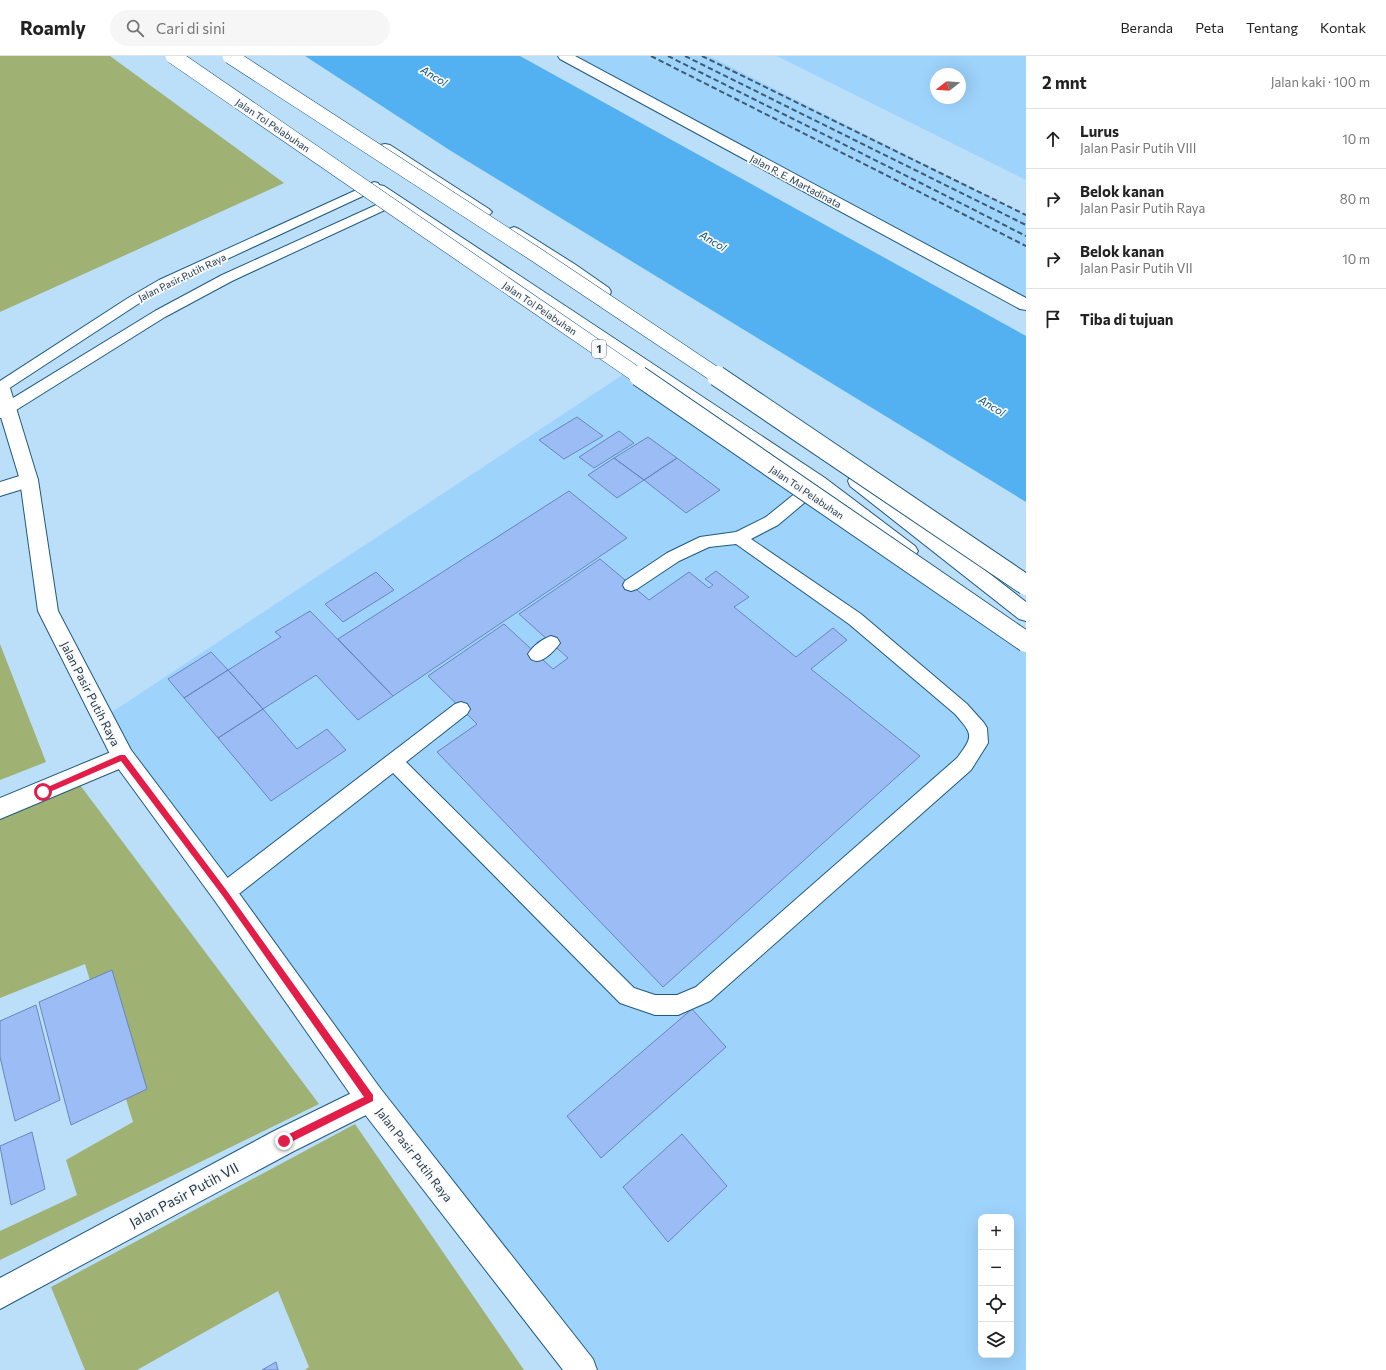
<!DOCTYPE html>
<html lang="id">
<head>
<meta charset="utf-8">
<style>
	:root { --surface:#fff; --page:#f6f6f6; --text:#222; --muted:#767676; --line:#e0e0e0 }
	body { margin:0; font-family:Commissioner,sans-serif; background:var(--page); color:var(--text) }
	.controls { position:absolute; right:12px; bottom:12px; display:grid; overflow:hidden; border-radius:8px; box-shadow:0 4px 16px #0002 }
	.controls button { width:36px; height:36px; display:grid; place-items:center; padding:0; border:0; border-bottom:1px solid var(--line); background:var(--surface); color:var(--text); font:20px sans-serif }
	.compass { position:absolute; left:930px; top:12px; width:36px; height:36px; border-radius:50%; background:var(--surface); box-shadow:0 4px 16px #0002; rotate:253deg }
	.stop { position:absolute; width:12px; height:12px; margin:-9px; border:3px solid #e11d48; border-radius:50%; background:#fff }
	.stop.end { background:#e11d48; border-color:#fff; box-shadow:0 1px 4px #0008 }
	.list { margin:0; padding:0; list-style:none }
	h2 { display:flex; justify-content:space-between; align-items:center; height:52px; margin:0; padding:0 16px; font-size:17px }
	h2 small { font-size:13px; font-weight:400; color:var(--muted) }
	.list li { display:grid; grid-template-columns:26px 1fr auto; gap:12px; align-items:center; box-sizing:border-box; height:60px; padding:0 16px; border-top:1px solid var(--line) }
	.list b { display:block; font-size:15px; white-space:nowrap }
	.list p { margin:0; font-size:13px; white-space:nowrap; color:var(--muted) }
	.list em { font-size:13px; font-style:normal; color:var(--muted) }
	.icon { flex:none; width:22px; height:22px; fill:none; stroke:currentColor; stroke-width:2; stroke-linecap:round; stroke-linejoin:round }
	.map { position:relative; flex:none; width:1026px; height:1314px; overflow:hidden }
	header { display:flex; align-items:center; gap:24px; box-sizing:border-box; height:56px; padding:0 20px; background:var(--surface); border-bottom:1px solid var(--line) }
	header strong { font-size:19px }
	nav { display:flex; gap:22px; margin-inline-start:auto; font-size:14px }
	.search { width:280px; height:36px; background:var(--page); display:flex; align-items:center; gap:10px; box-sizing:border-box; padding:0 14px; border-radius:22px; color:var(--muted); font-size:15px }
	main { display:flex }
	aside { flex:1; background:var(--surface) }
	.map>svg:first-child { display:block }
	.built { fill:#9ed3fc; fill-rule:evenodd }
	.green { fill:#9fb173 }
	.water { fill:#53b1f2 }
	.building { fill:#9cbcf5; stroke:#6786bb }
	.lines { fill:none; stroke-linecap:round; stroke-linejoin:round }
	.lane-casing { stroke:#1e5a81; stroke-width:2 }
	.street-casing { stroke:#1e5a81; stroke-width:2 }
	.secondary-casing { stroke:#1e5a81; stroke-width:2 }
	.highway-casing { stroke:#1e5a81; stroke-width:2 }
	.lane { fill:#fff; fill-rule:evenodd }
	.street { fill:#fff; fill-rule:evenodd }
	.secondary { fill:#fff; fill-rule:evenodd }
	.highway { fill:#fff; fill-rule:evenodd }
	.rail { stroke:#405a6f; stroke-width:2; stroke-dasharray:5.5 3; stroke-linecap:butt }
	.highway-bridge-far1-casing { stroke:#1e5a81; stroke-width:16; stroke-linecap:butt }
	.highway-bridge-casing { stroke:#1e5a81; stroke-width:22; stroke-linecap:butt }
	.highway-bridge-far1 { stroke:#fff; stroke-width:15 }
	.highway-bridge { stroke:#fff; stroke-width:20 }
	.route { fill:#e11d48 }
	.labels { text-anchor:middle; stroke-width:3.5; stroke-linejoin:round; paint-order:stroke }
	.far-street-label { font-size:10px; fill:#233b4e; stroke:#fafafa }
	.far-water-label { font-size:11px; font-style:italic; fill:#08537d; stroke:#fafafa }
	.shield { fill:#fafafa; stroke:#647482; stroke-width:1 }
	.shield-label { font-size:11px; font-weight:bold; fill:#233b4e }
	.street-label { font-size:12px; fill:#233b4e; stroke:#fafafa }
	.near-street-label { font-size:14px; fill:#233b4e; stroke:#fafafa }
</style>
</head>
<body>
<header>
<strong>Roamly</strong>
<div class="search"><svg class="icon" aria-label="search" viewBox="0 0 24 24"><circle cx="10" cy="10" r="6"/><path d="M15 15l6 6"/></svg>Cari di sini</div>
<nav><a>Beranda</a><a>Peta</a><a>Tentang</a><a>Kontak</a></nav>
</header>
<main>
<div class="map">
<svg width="1026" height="1314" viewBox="0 0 1026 1314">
	<rect width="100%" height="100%" fill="#bbdef9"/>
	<!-- built -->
	<path class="built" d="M571,0H709L1026,159V249Z
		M777,0H1026V124ZM936,18H960V42H936Z
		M630,314L1026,594V1314H582L103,662ZM981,1161H1011V1299H981Z"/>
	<!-- green -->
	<path class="green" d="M0,0H110L284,127L0,256Z
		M0,588L46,706L0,724Z
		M80,729L319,1048L0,1204V1175L77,1139L66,1104L133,1066L85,908L0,942V761Z
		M355,1068L524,1314H305L309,1311L278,1235L137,1314H85L51,1231Z"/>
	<!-- water -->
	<path class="water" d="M305,0H520L1026,280V446L451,95Z"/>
	<!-- building -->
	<path class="building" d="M577,361L603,380L564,403L539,384Z
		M619,375L634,387L594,412L579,401Z
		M648,381L677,402L644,424L614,402Z
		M614,402L644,424L617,442L588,419Z
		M677,402L720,434L686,457L644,424Z
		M569,435L627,482L393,640L338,583Z
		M600,503L649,544L689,516L709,532L713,529L705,523L716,515L749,541L734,551L796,601L833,572L847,584L811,613L920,700L663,931L437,696L477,668L428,620L504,568L553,613L568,602L519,558Z
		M376,516L394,534L343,566L325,548Z
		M310,555L393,640L358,664L316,619L263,653L228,614L281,581L275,576Z
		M211,596L228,614L184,642L168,623Z
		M228,614L263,653L218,682L184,642Z
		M263,653L297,693L327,673L346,694L271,745L218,682Z
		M112,914L147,1033L71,1069L39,946Z
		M36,949L60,1044L15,1065L0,1001V965Z
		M692,953L726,991L601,1102L567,1060Z
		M32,1076L45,1133L11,1149L0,1090Z
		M682,1078L727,1130L668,1186L623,1131Z
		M276,1306L278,1314H262Z"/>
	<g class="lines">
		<defs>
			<path id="lane" d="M374,126L378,127L380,130L378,133L169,230L138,248L5,335L0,337V325L128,242L159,224Z
				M396,140L400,141L402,144L400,147L232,225L165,261L5,361L0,362V350L155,255L222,219Z
				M818,421L823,423L826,427L823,431L778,469L751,483L861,558L967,648L984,667L987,672L988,687L971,714L710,945L678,959H655L620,947L393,717L231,844L224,846L217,844L214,837L217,830L455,648L461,646L467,648L470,653L467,658L406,706L634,932L655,939H677L696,931L957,702C974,679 973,679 955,658L849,568L736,488L709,491L679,505L637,533L631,535L625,533L623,529L625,525L667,497L700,481L736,476L766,461L813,423Z
				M551,580L557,582L560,587C556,593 545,605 537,605C535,605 533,604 531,603L528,598C533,590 542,583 551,580Z"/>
			<path id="street" d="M29,417L36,419L38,424L36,429L0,440V426Z
				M123,691L131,694L134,701L131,708L0,763V742Z
				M370,1028L380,1032L384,1042L380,1052L294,1095L0,1253V1222L274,1075Z"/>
			<path id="secondary" d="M0,325L6,327L10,332L38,424L58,555L131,694L233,829L380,1032L593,1303L597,1314H563L360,1052L215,845L115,708L38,555L20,424L0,358Z"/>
			<path id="highway" d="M558,0H575L1026,242V254L1020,253L560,3Z
				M385,88L390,89L489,153L492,156L489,159L484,161L479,159L380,95L378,92L380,89Z
				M379,129L384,130L825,422L915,490L918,495L915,500L908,502L901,500L811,432L374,136L372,133L374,130Z
				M514,171L519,173L576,209L609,232L611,236L609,240L603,241L597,240L564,215L509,179L506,176L509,173Z
				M857,418L864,420L1026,546V565L1019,563L850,430L848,425L850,420Z"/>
		</defs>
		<!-- lane casing -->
		<use href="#lane" class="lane-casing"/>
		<!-- street casing -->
		<use href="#street" class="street-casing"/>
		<!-- secondary casing -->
		<use href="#secondary" class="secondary-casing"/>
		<!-- highway casing -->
		<use href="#highway" class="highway-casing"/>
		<!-- lane -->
		<use href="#lane" class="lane"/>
		<!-- street -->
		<use href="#street" class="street"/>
		<!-- secondary -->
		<use href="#secondary" class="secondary"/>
		<!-- highway -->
		<use href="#highway" class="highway"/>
		<!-- rail -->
		<path class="rail" d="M651,0L1026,190
			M668,0L1026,180
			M685,0L1026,169
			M702,0L1026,159"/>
		<defs>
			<path id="highway-bridge-far1" d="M173,0L640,321
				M230,0L535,198L719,321"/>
			<path id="highway-bridge" d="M639,320L1026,586
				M717,320L1026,529"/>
		</defs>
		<!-- highway-bridge-far1 casing -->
		<use href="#highway-bridge-far1" class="highway-bridge-far1-casing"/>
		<!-- highway-bridge casing -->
		<use href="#highway-bridge" class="highway-bridge-casing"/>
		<!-- highway-bridge-far1 -->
		<use href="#highway-bridge-far1" class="highway-bridge-far1"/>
		<!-- highway-bridge -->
		<use href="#highway-bridge" class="highway-bridge"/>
	</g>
	<!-- route -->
	<path class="route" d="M120,699H125L227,835L373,1039V1045L287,1088L284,1089L281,1088L280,1085L281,1082L364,1041L222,839L121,705L45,738L43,739L40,736L41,734Z"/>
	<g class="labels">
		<!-- far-street labels -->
		<g class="far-street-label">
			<text transform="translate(273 69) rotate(34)" y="4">Jalan Tol Pelabuhan</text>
			<text transform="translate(796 125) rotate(28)" y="4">Jalan R. E. Martadinata</text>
			<text transform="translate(182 221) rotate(-26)" y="4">Jalan Pasir Putih Raya</text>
			<text transform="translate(540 252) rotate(34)" y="4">Jalan Tol Pelabuhan</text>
			<text transform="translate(807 436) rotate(34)" y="4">Jalan Tol Pelabuhan</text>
		</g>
		<!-- far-water labels -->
		<g class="far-water-label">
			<text transform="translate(434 20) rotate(31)" y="4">Ancol</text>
			<text transform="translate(713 185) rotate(31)" y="4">Ancol</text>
			<text transform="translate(992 350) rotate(31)" y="4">Ancol</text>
		</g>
		<!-- shield labels -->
		<rect class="shield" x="592" y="284" width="14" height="18" rx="3"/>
		<g class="shield-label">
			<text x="599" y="297">1</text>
		</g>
		<!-- street labels -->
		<g class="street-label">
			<text transform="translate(90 638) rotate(63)" y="4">Jalan Pasir Putih Raya</text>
			<text transform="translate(414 1099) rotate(52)" y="4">Jalan Pasir Putih Raya</text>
		</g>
		<!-- near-street labels -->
		<g class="near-street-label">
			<text transform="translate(184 1139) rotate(-28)" y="5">Jalan Pasir Putih VII</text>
		</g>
	</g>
</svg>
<div class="controls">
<button>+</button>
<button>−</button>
<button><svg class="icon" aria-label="locate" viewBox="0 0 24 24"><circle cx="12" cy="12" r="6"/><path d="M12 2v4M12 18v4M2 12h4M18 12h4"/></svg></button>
<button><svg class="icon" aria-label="layers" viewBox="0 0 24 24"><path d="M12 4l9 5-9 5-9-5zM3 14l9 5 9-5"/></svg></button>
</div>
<svg class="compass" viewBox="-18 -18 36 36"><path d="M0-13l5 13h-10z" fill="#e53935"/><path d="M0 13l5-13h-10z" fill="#767676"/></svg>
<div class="stop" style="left:43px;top:736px"></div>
<div class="stop end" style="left:284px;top:1085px"></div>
</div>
<aside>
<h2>2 mnt<small>Jalan kaki · 100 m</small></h2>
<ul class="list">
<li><svg class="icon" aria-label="ahead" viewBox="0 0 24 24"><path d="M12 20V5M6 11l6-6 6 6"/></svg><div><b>Lurus</b><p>Jalan Pasir Putih VIII</p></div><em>10 m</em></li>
<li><svg class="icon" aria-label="right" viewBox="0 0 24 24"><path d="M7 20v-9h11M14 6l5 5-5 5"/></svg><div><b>Belok kanan</b><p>Jalan Pasir Putih Raya</p></div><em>80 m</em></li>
<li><svg class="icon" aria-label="right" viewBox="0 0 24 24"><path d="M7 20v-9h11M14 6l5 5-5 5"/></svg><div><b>Belok kanan</b><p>Jalan Pasir Putih VII</p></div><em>10 m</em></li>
<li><svg class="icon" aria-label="arrive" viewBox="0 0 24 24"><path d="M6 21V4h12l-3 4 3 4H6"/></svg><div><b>Tiba di tujuan</b></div></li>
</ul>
</aside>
</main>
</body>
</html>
